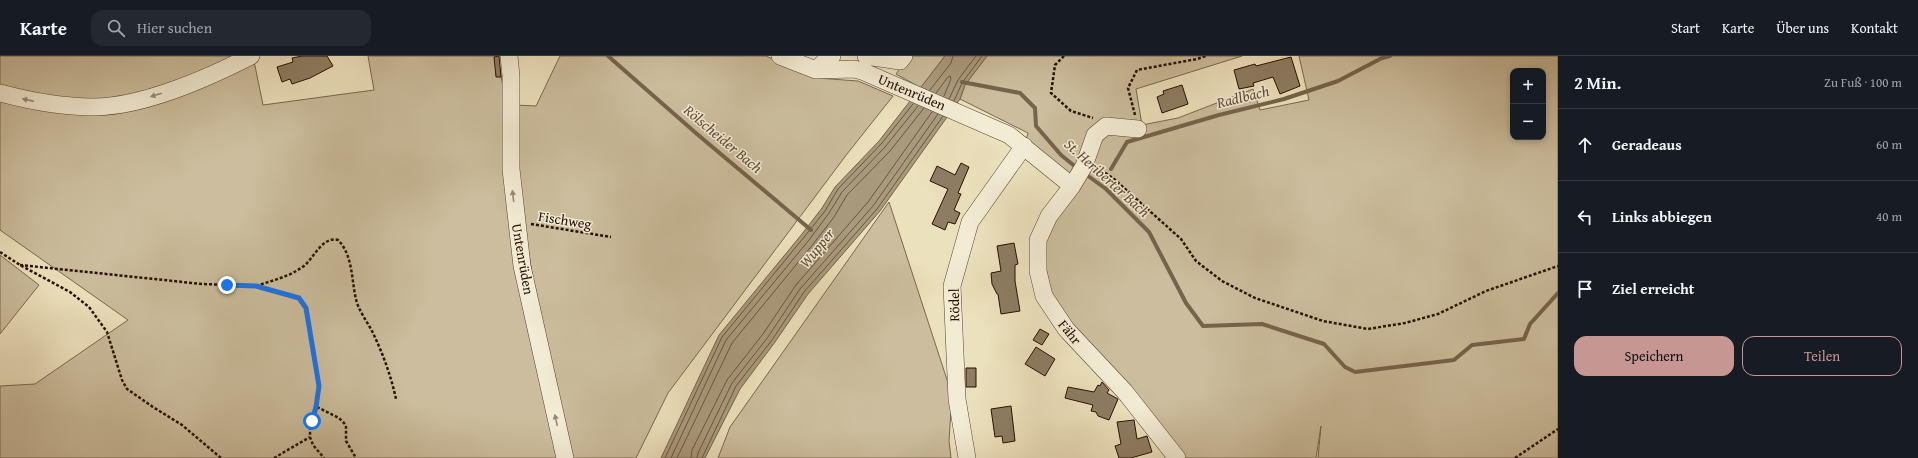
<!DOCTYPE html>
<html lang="de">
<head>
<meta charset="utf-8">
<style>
	:root { --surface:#171b24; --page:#242831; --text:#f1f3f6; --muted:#9ea1a6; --line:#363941; --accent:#c59692 }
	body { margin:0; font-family:"Gentium Book Plus",serif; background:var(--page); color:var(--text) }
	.controls { position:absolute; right:12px; top:12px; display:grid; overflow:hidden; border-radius:8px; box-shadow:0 2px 6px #0003 }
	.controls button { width:36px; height:36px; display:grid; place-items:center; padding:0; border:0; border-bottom:1px solid var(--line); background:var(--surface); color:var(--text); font:20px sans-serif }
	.stop { position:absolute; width:12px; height:12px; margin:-9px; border:3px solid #1a73e8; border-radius:50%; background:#fff }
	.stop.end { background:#1a73e8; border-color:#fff; box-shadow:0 1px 4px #0008 }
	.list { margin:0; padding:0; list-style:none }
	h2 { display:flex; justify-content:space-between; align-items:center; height:52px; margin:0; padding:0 16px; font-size:17px }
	h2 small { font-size:13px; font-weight:400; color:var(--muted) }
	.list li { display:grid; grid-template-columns:26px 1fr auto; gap:12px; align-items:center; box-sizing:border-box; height:72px; padding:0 16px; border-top:1px solid var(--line) }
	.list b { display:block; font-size:15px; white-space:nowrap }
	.list em { font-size:13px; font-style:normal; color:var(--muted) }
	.actions { display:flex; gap:8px; padding:12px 16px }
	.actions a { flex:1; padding:9px 0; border:1px solid var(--accent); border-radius:12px; text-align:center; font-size:14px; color:var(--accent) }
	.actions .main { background:var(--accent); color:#111 }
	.icon { flex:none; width:22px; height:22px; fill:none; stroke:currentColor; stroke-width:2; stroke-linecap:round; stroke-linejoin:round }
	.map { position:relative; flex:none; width:1558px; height:402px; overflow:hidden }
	header { display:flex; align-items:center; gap:24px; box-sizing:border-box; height:56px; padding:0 20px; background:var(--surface); border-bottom:1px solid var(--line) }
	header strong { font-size:19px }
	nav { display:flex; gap:22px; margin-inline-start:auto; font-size:14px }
	.search { width:280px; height:36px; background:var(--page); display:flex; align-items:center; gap:10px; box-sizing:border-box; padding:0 14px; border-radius:12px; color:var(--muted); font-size:15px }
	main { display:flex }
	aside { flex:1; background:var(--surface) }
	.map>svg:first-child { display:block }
	.green { fill:#cbbd9d; stroke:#79664f; fill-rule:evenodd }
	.water { fill:#a99a7d; stroke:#75634b }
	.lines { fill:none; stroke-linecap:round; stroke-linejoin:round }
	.shore { stroke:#68553f; stroke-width:1 }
	.stream { stroke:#75634b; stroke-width:4 }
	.building { fill:#8d7d63; stroke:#271001 }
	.minor-casing { stroke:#584430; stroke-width:18 }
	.path { stroke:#271001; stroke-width:2.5; stroke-dasharray:3 2; stroke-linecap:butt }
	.minor { stroke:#f3ecd4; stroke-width:17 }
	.oneway { fill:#978975 }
	.route { stroke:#1a73e8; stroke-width:5 }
	.labels { text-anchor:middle; stroke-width:3; stroke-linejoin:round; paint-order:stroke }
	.street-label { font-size:14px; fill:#271001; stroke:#f3ecd4 }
	.water-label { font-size:15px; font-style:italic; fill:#624e39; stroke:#f3ecd4 }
</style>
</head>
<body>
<header>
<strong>Karte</strong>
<div class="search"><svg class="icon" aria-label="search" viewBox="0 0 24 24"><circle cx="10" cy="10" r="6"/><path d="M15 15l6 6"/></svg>Hier suchen</div>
<nav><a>Start</a><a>Karte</a><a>Über uns</a><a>Kontakt</a></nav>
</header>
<main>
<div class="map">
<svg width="1558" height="402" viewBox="0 0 1558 402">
	<rect width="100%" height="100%" fill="#ece1bd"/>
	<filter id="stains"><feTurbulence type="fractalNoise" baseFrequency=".005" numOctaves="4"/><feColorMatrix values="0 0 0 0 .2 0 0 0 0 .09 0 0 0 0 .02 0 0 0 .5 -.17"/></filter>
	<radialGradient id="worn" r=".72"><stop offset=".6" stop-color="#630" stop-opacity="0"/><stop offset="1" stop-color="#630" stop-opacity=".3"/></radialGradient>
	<!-- green -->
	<path class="green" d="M0,0H253L263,49L374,34L368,0H498L561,402H0V330L35,328L128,264L0,174Z
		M560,0H766L817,22L858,25L893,40L847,98L668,337L636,402H570L522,175L515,49L536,50Z
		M909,0H945L921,32L896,18Z
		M987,0H1242L1136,33L1142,69L1178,62L1253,33L1260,54L1309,44L1299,0H1558V402H1318L1321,370L1316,402H1181L1049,243L1042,191L1074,129L1026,84L1028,77L960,43L965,29ZM1513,15H1543V81H1513Z
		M889,146L952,339L949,385L951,402H718L730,371Z
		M0,199L39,229L0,278Z"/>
	<!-- water -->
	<path class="water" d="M945,0H987L965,29L960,43L880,155L808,238L775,286L740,333L705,402H661L719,279L802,178L822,152L835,131L879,85Z"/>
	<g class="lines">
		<!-- shore -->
		<path class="shore" d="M930,34L951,7L953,0
			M936,37L948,21L950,20L951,23L944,40
			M949,43L958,24L976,0
			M954,45L962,27L982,0
			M665,402L722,281L805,180L825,155L838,133L882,87L913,48
			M671,402L726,284L809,184L829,157L842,136L885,91L918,50
			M677,402L732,287L814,187L834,161L847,139L890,95L924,52
			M691,402L692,394L727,324L763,278L796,229L868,146L932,56
			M697,402L698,397L732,327L768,281L800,233L873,150L938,58
			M702,402L736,330L772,284L804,236L877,153L943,60"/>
		<!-- stream -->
		<path class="stream" d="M608,0L697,78L811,174
			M962,26L1020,37L1035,52L1036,70L1061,99L1077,112
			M1111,113L1127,86L1219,59L1284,43L1338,25L1382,2L1390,0
			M1084,117L1106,133L1149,176L1186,247L1203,270L1262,268L1324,288L1345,311L1355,316L1454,304L1472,289L1524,283L1530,268L1558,237"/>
	</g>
	<!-- building -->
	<path class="building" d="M302,0H327L333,10L310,22L292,28L290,23L282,26L277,11L293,6L292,2Z
		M499,0L501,21H496L494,1Z
		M1291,1L1300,30L1280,38L1273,21L1253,27L1254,30L1239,33L1234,14L1255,8L1256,10Z
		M1182,29L1188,48L1162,57L1157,41L1164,38L1163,35Z
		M961,107L969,111L958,137L961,138L954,154L960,157L955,168L948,166L945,174L932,168L948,133L930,125L937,110L955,119Z
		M1014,187L1018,208L1015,209V225L1020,255L1001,258L998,238H997L992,228L991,217L1001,215L997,190Z
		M1040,273L1049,278L1042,289L1033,284Z
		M1036,291L1055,303L1045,320L1025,308Z
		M966,312H976V331H966Z
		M1102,326L1109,334L1107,337L1118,343L1109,364L1098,360L1096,356L1091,355L1093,349L1065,342L1068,331L1094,336L1098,329L1100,330Z
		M1011,350L1015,385L1003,387L1002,380L995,381L991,353Z
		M1134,364L1137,383L1147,380L1152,396L1131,402H1119L1115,390L1121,388L1117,366Z"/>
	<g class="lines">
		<defs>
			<path id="minor" d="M509,0L511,20V113L522,210L565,402
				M780,0L816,14L854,13L862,15L1009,79L1072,130
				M866,0L900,5L904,0
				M816,14L829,1L832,0
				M0,37C30,45 62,51 93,51C142,51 208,22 251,0
				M1138,73L1106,70L1095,79L1084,110L1072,130L1049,160L1038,184V215L1044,240L1066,273L1125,336L1177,402
				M967,402L957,343L952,230L970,166L1024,90"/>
		</defs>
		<!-- minor casing -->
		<use href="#minor" class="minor-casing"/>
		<!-- path -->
		<path class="path" d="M1064,0L1055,9L1051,37L1071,55L1093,62
			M1135,59L1128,32L1137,14L1197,3L1206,0
			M1097,111L1114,123L1181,183L1196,205L1222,225L1255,242L1323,265L1368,273L1405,267L1438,258L1486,235L1558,210
			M531,168L611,181
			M0,196L20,209L70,236L89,251L107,276L122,324L127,333L153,351L182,369L221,402
			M20,209L202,228L256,230L299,242L306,252L319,330L317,351L310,371V381L313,389L324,402
			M256,230C273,224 290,221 305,209C314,201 323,180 338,184C354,200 351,227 357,247C361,258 368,267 373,277C383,298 391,320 396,343
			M317,351L339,362L344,367L346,371V385L356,402
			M274,402L310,381
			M1515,402L1558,373"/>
		<!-- minor -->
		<use href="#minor" class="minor"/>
	</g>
	<!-- one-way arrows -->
	<defs><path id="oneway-solid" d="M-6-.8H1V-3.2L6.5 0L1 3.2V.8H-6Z"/></defs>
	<g class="oneway">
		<use href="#oneway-solid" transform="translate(156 39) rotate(162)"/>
		<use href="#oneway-solid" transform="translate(28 44) rotate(-167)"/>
		<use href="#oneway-solid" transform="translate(513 140) rotate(-97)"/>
		<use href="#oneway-solid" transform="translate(556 364) rotate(-102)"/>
	</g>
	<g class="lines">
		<!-- route -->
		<path class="route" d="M227,229L256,230L299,242L306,252L319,330L316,351L312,365"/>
	</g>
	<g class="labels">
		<!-- street labels -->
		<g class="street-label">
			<text transform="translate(912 36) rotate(23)" y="5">Untenrüden</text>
			<text transform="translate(565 164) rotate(9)" y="5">Fischweg</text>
			<text transform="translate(523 203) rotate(80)" y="5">Untenrüden</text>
			<text transform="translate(954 249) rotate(-91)" y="5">Rödel</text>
			<text transform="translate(1070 276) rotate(51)" y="5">Fähr</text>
		</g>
		<!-- water labels -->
		<g class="water-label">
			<text transform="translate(1243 41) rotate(-14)" y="5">Radlbach</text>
			<text transform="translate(723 83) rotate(40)" y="5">Rölscheider Bach</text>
			<text transform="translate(1107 122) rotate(42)" y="5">St. Heriberter Bach</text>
			<text transform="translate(817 192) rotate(-51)" y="5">Wupper</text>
		</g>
	</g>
	<rect width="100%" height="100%" filter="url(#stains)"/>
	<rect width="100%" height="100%" fill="url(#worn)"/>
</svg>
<div class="controls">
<button>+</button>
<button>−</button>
</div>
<div class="stop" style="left:312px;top:365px"></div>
<div class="stop end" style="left:227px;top:229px"></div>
</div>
<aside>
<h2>2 Min.<small>Zu Fuß · 100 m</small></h2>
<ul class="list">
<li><svg class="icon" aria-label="ahead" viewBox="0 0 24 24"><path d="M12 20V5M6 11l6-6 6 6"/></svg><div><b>Geradeaus</b></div><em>60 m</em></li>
<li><svg class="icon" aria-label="left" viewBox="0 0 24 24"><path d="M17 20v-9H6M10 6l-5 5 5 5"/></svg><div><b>Links abbiegen</b></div><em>40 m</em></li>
<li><svg class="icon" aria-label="arrive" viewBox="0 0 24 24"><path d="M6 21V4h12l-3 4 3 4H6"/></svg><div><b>Ziel erreicht</b></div></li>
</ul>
<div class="actions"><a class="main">Speichern</a><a>Teilen</a></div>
</aside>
</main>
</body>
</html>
